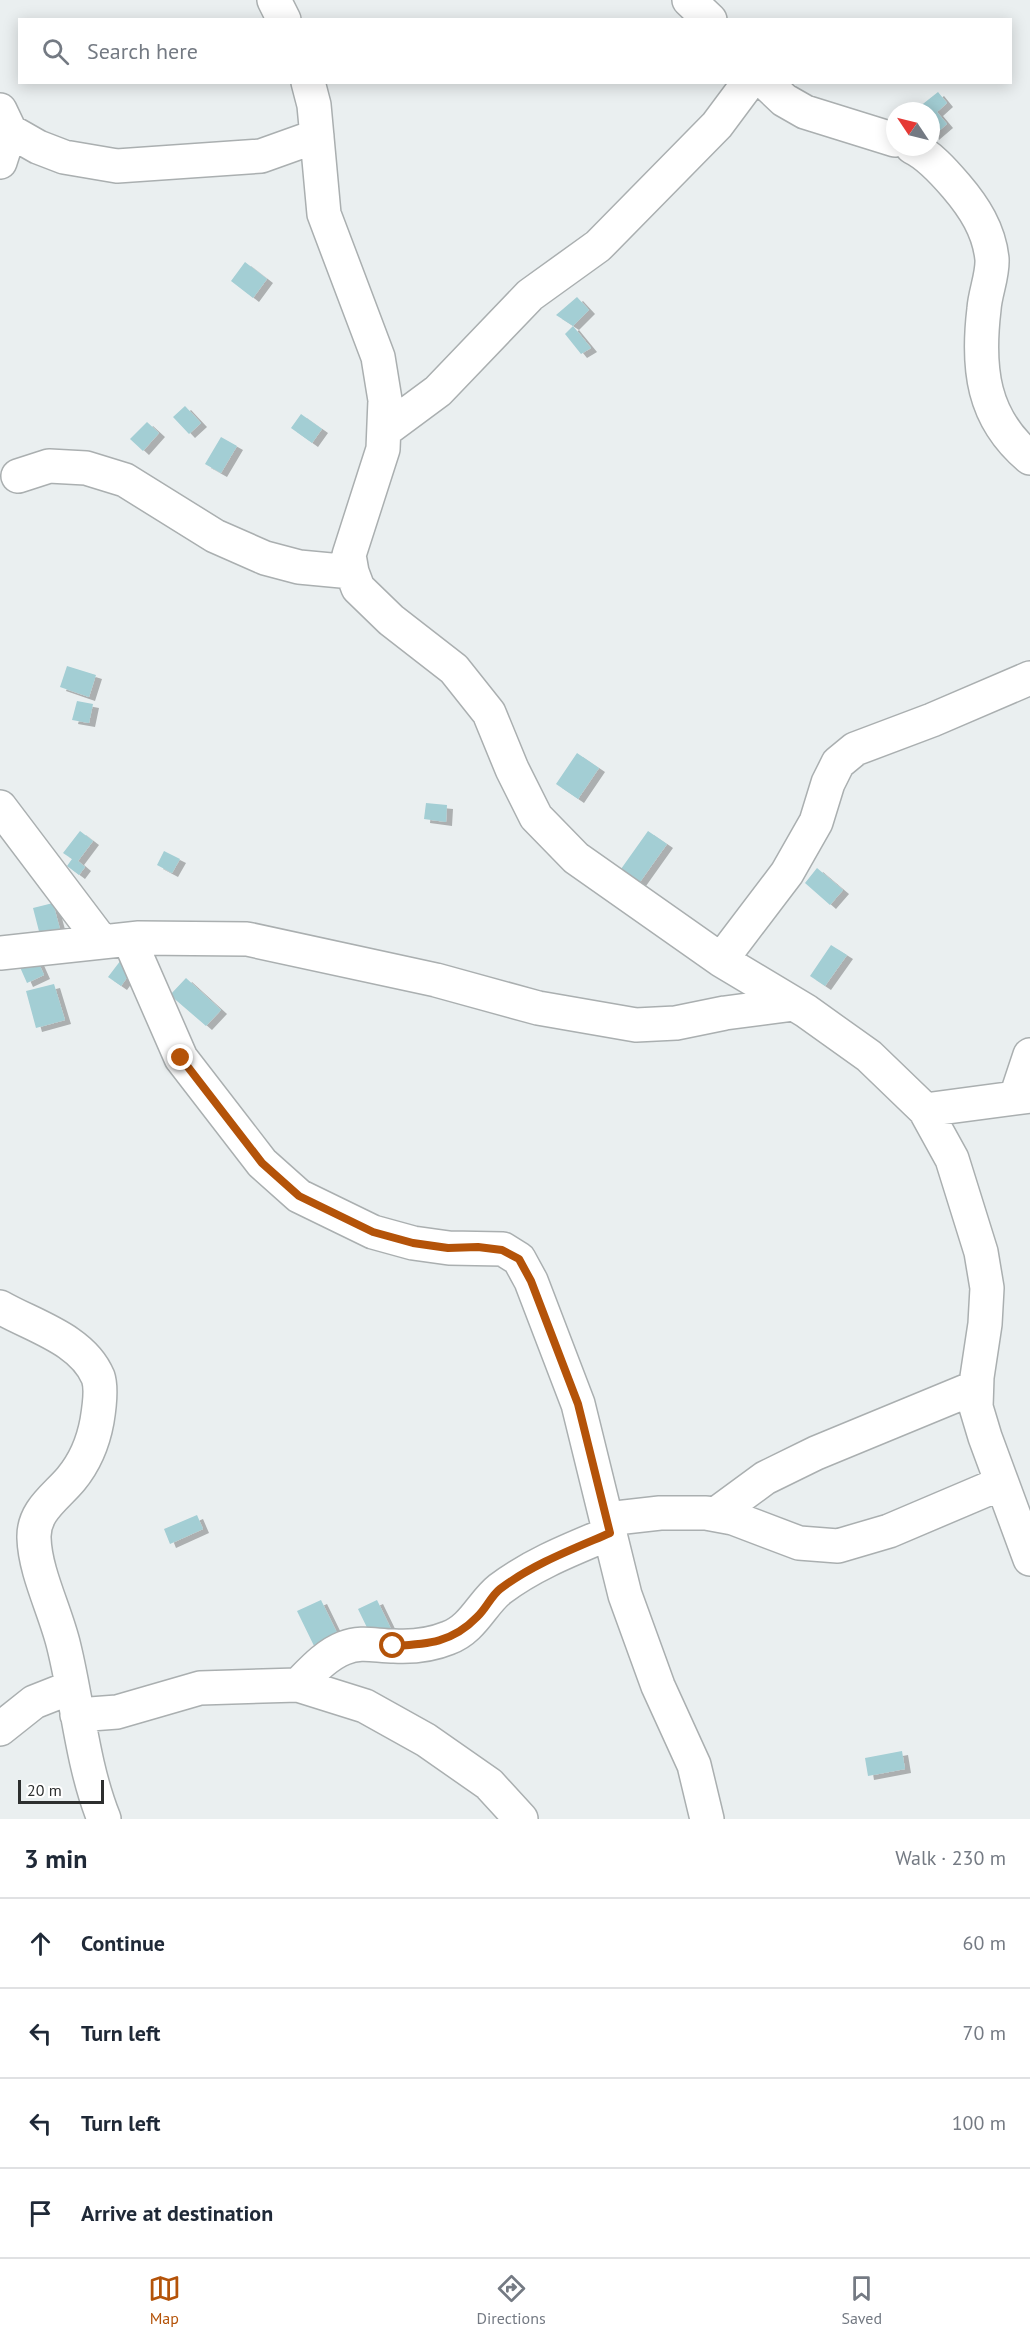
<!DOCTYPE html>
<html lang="en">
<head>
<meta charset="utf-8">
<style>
	:root { --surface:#fff; --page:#f6f6f7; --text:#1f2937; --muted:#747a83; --line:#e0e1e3; --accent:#b45309 }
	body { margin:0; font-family:"PT Sans",sans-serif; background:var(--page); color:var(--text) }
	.compass { position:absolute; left:886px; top:102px; width:54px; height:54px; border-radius:50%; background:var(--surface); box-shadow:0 3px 15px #0003; rotate:305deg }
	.scale { position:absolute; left:18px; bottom:15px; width:86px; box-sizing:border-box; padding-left:6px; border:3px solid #2d2f2f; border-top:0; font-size:16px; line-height:21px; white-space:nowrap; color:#2d2f2f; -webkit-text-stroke:4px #fff; paint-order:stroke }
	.stop { position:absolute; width:18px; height:18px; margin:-14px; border:4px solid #b45309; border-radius:50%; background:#fff }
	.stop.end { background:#b45309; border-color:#fff; box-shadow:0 2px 6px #0008 }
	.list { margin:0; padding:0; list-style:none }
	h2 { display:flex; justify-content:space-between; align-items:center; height:78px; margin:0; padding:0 24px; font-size:26px }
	h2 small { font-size:20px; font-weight:400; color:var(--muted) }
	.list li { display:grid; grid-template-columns:39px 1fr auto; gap:18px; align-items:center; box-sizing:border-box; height:90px; padding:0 24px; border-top:2px solid var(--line) }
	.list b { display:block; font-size:22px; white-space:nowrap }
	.list em { font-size:20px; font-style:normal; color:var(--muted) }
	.icon { flex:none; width:33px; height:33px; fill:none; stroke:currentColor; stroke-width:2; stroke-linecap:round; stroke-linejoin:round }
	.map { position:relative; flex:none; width:1030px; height:1819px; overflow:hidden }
	.search { position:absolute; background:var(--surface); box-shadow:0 3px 15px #0003; left:18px; right:18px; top:18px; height:66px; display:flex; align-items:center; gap:15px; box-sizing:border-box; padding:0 21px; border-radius:0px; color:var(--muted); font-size:22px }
	.sheet { height:438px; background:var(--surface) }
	nav { display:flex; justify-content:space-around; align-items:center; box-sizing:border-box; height:84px; border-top:2px solid var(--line); background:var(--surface); font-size:16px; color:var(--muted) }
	nav a { display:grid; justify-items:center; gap:3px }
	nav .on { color:var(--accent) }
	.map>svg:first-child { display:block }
	.building { fill:#a3ced4; filter:url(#shadow) }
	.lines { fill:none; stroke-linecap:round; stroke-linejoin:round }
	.minor-casing { stroke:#aaafb0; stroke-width:36 }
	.minor { stroke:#fff; stroke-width:33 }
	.route { stroke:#b45309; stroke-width:8 }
</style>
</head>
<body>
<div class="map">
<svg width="1030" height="1819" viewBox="0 0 1030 1819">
	<defs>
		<filter id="shadow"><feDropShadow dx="6" dy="4" stdDeviation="0" flood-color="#0004"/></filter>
	</defs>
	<rect width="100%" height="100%" fill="#eaeff0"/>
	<!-- building -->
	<path class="building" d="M938,92L947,103L937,112L947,124L933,136L931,111H914Z
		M245,262L267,279L253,298L231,281Z
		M577,297L589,310L573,326L556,315Z
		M573,326L591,348L581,354L565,334Z
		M185,406L201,423L189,434L173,417Z
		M301,414L322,429L312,443L291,428Z
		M147,422L159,433L143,451L130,439Z
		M221,437L237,446L221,473L205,464Z
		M67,666L96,675L89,697L60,687Z
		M77,701L93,704L89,723L72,720Z
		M577,753L599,768L578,799L556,784Z
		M426,803L447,805L446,822L424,819Z
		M80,831L93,841L78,861L85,867L79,875L67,866L72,859L63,853Z
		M648,831L667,844L640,882L621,869Z
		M164,851L180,859L172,873L157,865Z
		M817,868L843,890L830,905L805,883Z
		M53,903L61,933L41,939L33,908Z
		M831,945L847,955L825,986L810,976Z
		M124,956L136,965L121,986L108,977Z
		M36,957L44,975L27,983L19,965Z
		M186,978L221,1010L206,1026L170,995Z
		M54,984L65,1020L36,1028L26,991Z
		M197,1515L203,1529L170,1544L164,1529Z
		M321,1600L341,1641L317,1652L297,1611Z
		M377,1600L393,1633L374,1642L358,1609Z
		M902,1751L905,1769L868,1776L865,1758Z"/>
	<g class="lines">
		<defs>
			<path id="minor" d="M274,0L284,20
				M689,0L710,20
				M308,82L314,105L324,214L378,357L385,400L383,449L349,555L352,572L358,588L391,620L454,669L489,713L512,769L536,817L576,858L721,960L806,1011L869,1056L925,1110L952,1159L981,1252L987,1288L985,1324L977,1377L976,1407L985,1437L1030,1559
				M765,82L784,100L805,112L895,140
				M0,110L10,131L0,162
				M10,131L38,147L64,157L117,166L261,156L317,136
				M912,147C929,155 944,172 956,186C974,207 989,230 992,259C993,275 985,293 984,309C977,368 982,418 1030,458
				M384,431L438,391L530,295L598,246L717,125L749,82
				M18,476L49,466L86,468L125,480L215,536L265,558L299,567L352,572
				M0,807L102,942
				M129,939L181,1058L262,1163L299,1196L373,1232L413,1243L449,1248L503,1249L519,1259L531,1281L578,1404L625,1595L658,1686L694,1765L707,1819
				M0,953L139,938L247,939L436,980L538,1008L636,1025L676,1023L725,1013L794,1004
				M721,960L787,873L816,822L828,783L838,763L855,749L932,720L1030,678
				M1016,1097L1030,1055
				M925,1110L1030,1096
				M0,1307C33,1326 82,1339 98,1377C102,1388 99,1409 97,1421C93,1443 85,1462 71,1479C56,1497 33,1511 34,1538C35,1573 56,1612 64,1647C78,1704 82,1764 104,1819
				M716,1514L765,1478L816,1453L976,1387
				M607,1519L660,1513H706L733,1518L799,1543L838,1546L889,1531L1002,1483
				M298,1685C312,1671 326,1655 344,1648C361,1641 376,1646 394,1646C412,1647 431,1645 448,1638C473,1629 482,1603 500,1589C533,1564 572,1549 610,1533
				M77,1715L117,1712L200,1688L298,1685L365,1706L426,1740L489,1784L521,1819
				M0,1729L34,1702L72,1687"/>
		</defs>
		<!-- minor casing -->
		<use href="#minor" class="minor-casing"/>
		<!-- minor -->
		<use href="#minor" class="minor"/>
	</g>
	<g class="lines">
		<!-- route -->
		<path class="route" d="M181,1058L262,1163L299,1196L373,1232L413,1243L448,1248L478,1247L502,1250L519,1259L531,1281L578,1404L610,1533C573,1549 533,1564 500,1589C491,1596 486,1609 477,1617C452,1643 427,1644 393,1646"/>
	</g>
</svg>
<svg class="compass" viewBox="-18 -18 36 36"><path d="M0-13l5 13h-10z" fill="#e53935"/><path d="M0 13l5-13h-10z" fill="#747a83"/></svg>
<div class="scale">20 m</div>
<div class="stop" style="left:393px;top:1646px"></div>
<div class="stop end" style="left:181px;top:1058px"></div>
<div class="search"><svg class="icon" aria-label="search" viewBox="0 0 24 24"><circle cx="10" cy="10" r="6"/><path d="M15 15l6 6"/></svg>Search here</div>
</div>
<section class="sheet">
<h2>3 min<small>Walk · 230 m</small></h2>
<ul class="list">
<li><svg class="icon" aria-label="ahead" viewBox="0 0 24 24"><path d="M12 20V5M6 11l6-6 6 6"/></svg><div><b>Continue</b></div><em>60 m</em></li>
<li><svg class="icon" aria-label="left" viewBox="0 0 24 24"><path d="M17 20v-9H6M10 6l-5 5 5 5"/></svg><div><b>Turn left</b></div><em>70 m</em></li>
<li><svg class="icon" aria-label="left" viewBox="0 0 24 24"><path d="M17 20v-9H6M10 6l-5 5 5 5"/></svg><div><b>Turn left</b></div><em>100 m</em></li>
<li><svg class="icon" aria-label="arrive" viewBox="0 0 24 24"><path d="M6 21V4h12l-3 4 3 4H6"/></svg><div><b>Arrive at destination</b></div></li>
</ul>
</section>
<nav>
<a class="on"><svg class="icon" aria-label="map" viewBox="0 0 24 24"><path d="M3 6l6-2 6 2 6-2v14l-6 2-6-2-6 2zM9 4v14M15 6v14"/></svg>Map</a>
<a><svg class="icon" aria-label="directions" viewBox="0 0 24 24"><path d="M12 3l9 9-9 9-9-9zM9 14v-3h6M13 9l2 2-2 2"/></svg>Directions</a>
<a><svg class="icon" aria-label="saved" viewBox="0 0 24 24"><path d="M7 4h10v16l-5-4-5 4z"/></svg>Saved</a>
</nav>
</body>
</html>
